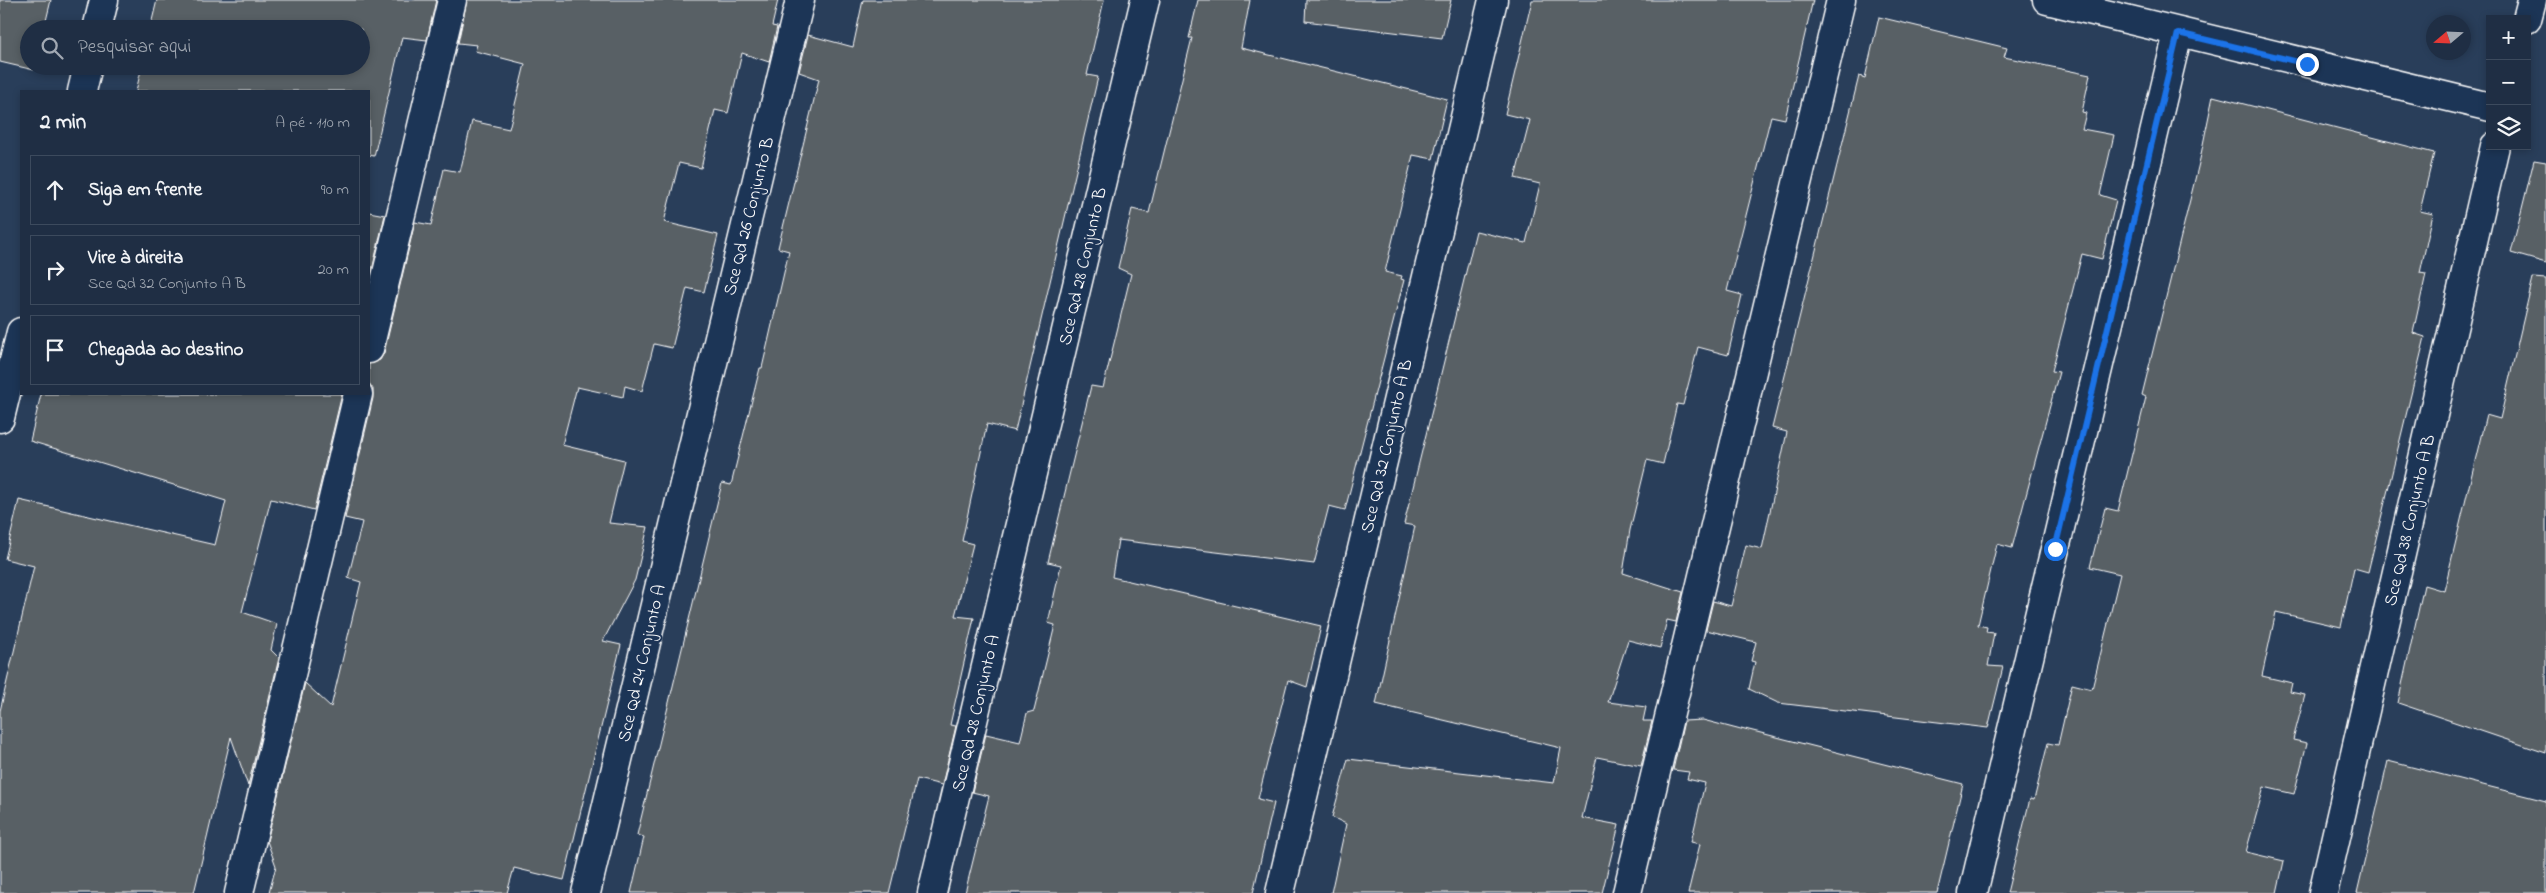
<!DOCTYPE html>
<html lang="pt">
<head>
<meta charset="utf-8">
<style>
	:root { --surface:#1f2e44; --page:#2c3a4f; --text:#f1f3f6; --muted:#a1a8b2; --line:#3c4a5d }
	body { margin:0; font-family:"Indie Flower",sans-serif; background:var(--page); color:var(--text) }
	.controls { position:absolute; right:15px; top:15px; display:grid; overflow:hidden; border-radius:0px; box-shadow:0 2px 8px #0003 }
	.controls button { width:45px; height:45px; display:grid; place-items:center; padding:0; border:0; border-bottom:1px solid var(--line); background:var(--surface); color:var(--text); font:25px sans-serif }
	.compass { position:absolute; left:2426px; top:15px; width:45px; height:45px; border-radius:50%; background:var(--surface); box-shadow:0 2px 8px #0003; rotate:251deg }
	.stop { position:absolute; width:15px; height:15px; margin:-11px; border:4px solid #1a73e8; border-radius:50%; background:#fff }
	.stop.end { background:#1a73e8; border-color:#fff; box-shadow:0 1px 5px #0008 }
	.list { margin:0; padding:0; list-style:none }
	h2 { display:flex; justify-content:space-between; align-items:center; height:65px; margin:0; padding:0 20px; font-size:21px }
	h2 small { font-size:16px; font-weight:400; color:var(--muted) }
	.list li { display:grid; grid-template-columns:32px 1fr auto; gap:15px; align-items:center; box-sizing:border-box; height:70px; margin:0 10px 10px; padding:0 10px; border:1px solid var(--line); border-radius:0px }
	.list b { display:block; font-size:19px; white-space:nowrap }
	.list p { margin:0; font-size:16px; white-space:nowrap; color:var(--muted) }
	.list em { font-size:16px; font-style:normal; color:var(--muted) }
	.icon { flex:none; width:28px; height:28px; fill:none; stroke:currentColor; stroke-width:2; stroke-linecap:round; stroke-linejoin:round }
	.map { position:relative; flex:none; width:2546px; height:893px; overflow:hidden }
	.search { position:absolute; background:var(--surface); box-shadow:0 2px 8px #0003; left:20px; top:20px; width:350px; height:55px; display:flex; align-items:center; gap:12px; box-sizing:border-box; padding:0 18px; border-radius:28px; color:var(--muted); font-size:19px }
	.panel { position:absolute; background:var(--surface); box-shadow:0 2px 8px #0003; left:20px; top:90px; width:350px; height:305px; border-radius:0px }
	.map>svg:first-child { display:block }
	.building { fill:#596065; stroke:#fff }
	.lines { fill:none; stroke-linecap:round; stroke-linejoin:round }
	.street-casing { stroke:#fff; stroke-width:31 }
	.street { stroke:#1d3557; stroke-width:28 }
	.route { stroke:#1a73e8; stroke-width:6 }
	.labels { text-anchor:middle; stroke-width:4; stroke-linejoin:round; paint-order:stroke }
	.street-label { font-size:18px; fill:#fff; stroke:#1d3557 }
</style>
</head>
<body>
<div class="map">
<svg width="2546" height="893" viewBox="0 0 2546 893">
	<rect width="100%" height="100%" fill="#293e5a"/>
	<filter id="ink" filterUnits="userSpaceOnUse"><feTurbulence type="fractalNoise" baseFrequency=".02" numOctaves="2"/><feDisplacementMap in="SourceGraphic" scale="10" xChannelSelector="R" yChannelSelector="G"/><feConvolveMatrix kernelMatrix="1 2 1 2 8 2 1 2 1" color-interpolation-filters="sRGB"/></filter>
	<g filter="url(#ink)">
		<!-- building -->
		<path class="building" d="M0,0H51L44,29H29V66H35L34,70L0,62Z
			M157,0H436L427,40L402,37L374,156L369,155V91H136L142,66H361V29H150Z
			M467,0H778L772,26L777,27L769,62L742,53L728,113L715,110L701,168L679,163L664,222L718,235L704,292L687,288L672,348L654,344L642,391L625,386L623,397L577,387L562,445L624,460L609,523L648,527L635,580L603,641L621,645L564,880L514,868L507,893H269L276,866L267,841L305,683L331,707L361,582L348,578L362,522L345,518L373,398V389L369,383V364L380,360L384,353L415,222L431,225L444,169L460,172L472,121L509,129L525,64L475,51L477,45L458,43Z
			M863,0H1104L1087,75L1098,77L1015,431L987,424L962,541L973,544L955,616L974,618L950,725L956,726L942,785L917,779L889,893H631L644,837L637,835L722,483L731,485L760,368H762L789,251L778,248L819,79L799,72L808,35L853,47Z
			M1198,0H1250L1241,48L1447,99L1433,159L1413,155L1385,272L1402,276L1401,279L1404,280L1345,510L1329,506L1314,564L1118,540L1112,577L1321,626L1307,687L1288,680L1258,799L1274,803L1253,893H965L989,796L972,792L986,734L1020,742L1027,713L1034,711L1055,625L1048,623L1061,565L1048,562L1091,386L1103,388L1131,274L1118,268L1132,209L1149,213L1192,38H1189Z
			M1306,0H1451L1442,38L1305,21Z
			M1532,0H1813L1785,119L1771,116L1727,291L1742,295L1728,355L1698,347L1683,405L1677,404L1663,464L1647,460L1630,530L1623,573L1683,592L1676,622L1667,620L1660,648L1628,640L1608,702L1646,707L1643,721H1652L1641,766L1597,757L1582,818L1619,825L1602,893H1331L1346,824L1332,817L1348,759L1554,783L1561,748L1376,704L1415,526L1404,524L1476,231L1526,243L1540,184L1515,178L1530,120L1505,114Z
			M1879,17L2007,48L2004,57L2090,75L2082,112L2086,113L2082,129L2114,135L2100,195L2116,200L2102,259L2082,254L2052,371L2059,372L2012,548L1997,544L1978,625L1987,627L1986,632L1994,633L1988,666L2003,667L1988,728L1778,703L1749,689L1755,662L1751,661L1756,642L1706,630L1713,601L1731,606L1746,545L1762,549L1787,432L1772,428L1859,76L1865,78Z
			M2213,96L2434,153L2420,211L2433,214L2420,273L2426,274L2413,333L2425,337L2368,572L2354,568L2341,627L2276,612L2262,676L2292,683L2290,692L2305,695L2293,740L2307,743L2294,794L2264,787L2246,852L2284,861L2277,893H2007L2030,799L2034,800L2048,743L2058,745L2072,684L2092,689L2120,574L2090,567L2105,508L2118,511L2146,397L2142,395L2200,159Z
			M2534,160L2546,162V263L2511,253Z
			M369,212L385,215L369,283Z
			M2533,278L2546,279V753L2398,703L2424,585L2444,591L2486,415L2500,419Z
			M41,394H342L314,510L271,499L242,612L277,624L271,650L279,658L248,786L231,737L194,893H0V711L34,566L5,559L19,500L215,545L226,501L30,441Z
			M1703,720L1741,730V728L1963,784L1937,893H1688L1700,844L1691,842L1705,783L1687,779L1689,772L1673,770L1684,721Z
			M2388,761L2546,801V893H2357Z"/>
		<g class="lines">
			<defs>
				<path id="street" d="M2047,0L2490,107
					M2527,19L2532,0
					M97,29L104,0
					M82,91L88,66
					M369,349L452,0
					M0,418L21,332
					M239,893L358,394
					M586,893L800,0
					M932,893L1145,0
					M1280,893L1493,0
					M1627,893L1841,0
					M1973,893L2178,33
					M2323,893L2495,146"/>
			</defs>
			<!-- street casing -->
			<use href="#street" class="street-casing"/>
			<!-- street -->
			<use href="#street" class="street"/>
		</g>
	</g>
	<g class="lines" filter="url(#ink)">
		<!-- route -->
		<path class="route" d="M2055,549L2178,33L2307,64"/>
	</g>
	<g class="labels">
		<!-- street labels -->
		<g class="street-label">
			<text transform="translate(748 216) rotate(-76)" y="6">Sce Qd 26 Conjunto B</text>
			<text transform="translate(1082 266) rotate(-77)" y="6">Sce Qd 28 Conjunto B</text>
			<text transform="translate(1386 446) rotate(-77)" y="6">Sce Qd 32 Conjunto A B</text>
			<text transform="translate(2409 520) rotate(-77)" y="6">Sce Qd 38 Conjunto A B</text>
			<text transform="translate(641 663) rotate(-77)" y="6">Sce Qd 24 Conjunto A</text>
			<text transform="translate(975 713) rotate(-77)" y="6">Sce Qd 28 Conjunto A</text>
		</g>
	</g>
</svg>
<div class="controls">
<button>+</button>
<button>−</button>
<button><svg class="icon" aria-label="layers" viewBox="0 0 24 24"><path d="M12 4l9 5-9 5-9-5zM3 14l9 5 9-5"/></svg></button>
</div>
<svg class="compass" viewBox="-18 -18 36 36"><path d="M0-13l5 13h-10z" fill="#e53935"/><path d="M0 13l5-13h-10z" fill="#a1a8b2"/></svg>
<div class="stop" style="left:2055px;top:549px"></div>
<div class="stop end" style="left:2307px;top:64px"></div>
<div class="search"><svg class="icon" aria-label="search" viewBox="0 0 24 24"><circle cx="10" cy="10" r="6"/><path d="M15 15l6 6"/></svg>Pesquisar aqui</div>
<section class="panel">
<h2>2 min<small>A pé · 110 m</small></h2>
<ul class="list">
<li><svg class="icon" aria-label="ahead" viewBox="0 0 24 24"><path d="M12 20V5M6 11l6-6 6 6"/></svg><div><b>Siga em frente</b></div><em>90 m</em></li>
<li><svg class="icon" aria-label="right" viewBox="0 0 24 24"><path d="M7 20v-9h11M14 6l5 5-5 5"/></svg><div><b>Vire à direita</b><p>Sce Qd 32 Conjunto A B</p></div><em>20 m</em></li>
<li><svg class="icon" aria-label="arrive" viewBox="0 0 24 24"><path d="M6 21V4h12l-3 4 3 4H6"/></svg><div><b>Chegada ao destino</b></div></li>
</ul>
</section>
</div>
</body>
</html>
